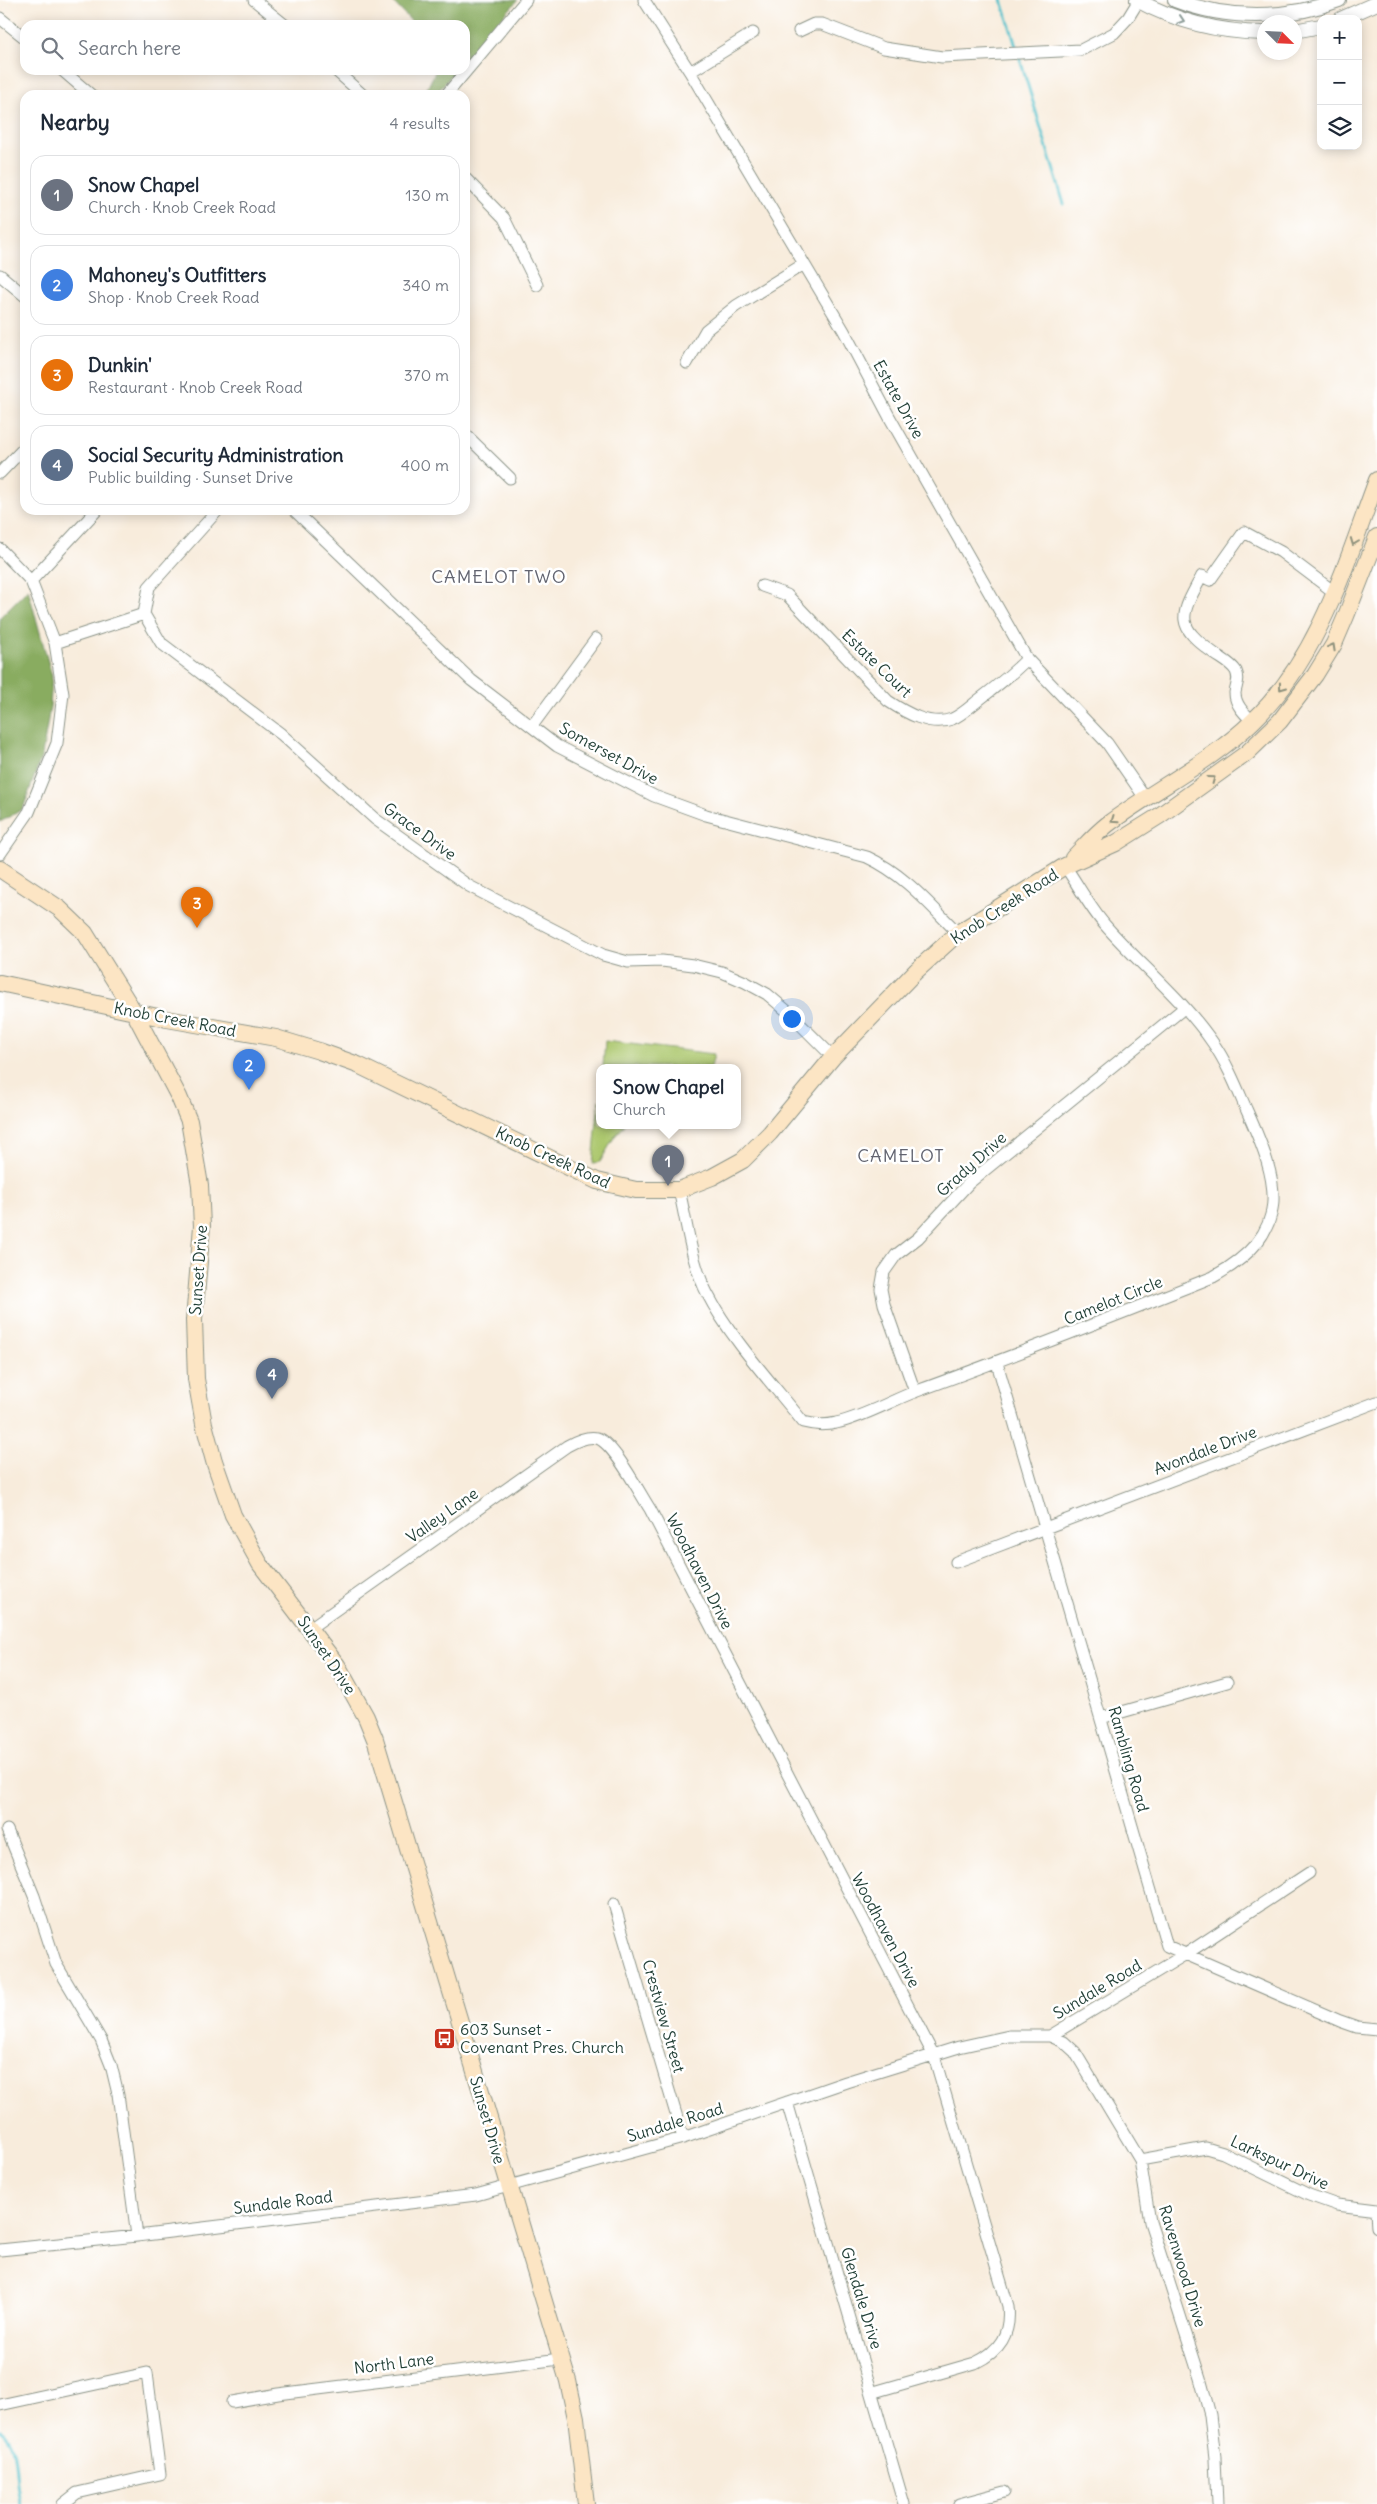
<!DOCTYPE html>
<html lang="en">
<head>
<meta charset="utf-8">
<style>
	:root { --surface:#fff; --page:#f2f2f3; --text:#1f2937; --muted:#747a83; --line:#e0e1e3; --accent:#db2777 }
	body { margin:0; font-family:Delius,sans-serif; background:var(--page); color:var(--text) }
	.controls { position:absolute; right:15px; top:15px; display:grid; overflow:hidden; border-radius:10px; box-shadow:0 2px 12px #0003 }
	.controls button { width:45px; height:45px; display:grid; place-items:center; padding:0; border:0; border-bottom:1px solid var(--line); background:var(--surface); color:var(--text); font:25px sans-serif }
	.compass { position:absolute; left:1257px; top:15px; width:45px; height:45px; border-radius:50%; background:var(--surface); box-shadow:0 2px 12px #0003; rotate:114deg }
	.you { position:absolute; left:791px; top:1018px; width:18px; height:18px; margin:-12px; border:4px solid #fff; border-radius:50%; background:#1a73e8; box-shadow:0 0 0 8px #1a73e833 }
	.badge { display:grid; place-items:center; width:32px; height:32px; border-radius:50%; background:var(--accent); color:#fff; font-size:16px; font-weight:700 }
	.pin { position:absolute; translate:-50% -41px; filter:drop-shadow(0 1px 2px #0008) }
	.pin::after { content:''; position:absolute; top:26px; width:18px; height:15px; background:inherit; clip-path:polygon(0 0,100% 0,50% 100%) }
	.popup { position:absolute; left:596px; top:1064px; width:145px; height:65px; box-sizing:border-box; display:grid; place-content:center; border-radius:10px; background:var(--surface); filter:drop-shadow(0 1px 4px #0005); font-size:16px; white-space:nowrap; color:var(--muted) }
	.popup b { font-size:19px; color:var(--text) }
	.popup::after { content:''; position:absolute; left:50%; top:100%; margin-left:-10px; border:10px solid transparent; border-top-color:var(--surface) }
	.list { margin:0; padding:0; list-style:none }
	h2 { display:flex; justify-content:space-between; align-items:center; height:65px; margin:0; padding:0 20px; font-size:21px }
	h2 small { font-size:16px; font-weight:400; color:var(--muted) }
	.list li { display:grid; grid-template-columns:32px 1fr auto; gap:15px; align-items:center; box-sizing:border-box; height:80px; margin:0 10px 10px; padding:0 10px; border:1px solid var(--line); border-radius:15px }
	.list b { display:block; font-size:19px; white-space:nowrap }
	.list p { margin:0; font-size:16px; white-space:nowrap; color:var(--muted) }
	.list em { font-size:16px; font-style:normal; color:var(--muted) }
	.icon { flex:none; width:28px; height:28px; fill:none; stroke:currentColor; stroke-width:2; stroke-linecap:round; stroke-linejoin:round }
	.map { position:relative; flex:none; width:1377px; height:2504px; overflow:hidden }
	.search { position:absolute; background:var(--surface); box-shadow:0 2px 12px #0003; left:20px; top:20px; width:450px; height:55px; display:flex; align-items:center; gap:12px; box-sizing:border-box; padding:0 18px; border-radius:15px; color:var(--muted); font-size:19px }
	.panel { position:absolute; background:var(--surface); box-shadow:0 2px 12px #0003; left:20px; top:90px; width:450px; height:425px; border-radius:15px }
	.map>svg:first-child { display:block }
	.green { fill:#acc76d; stroke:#668250 }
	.forest { fill:#89ac60; stroke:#54744a }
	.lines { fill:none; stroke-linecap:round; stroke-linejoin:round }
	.stream { stroke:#55c2cc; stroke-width:3 }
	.minor-casing { stroke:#8c9488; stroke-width:13 }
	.tertiary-casing { stroke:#8c9488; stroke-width:16 }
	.secondary-casing { stroke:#8c9488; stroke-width:18 }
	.minor { stroke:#fff; stroke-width:11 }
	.tertiary { stroke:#fff; stroke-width:14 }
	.secondary { stroke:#fce5c4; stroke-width:16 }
	.oneway { stroke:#8f9e9a }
	.oneway2 { stroke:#8e917c }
	.labels { text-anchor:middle; stroke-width:5; stroke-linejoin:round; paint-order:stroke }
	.street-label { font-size:16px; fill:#1f3d34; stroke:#fff }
	.poi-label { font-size:16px; fill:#1f3d34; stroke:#fff; text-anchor:start }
	.neighbourhood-label { font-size:18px; letter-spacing:1px; fill:#626470; stroke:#fff }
</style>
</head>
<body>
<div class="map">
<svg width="1377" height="2504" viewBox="0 0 1377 2504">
	<rect width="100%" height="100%" fill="#fff"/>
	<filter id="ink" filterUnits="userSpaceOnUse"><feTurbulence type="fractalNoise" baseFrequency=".02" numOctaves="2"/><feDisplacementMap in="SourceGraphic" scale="10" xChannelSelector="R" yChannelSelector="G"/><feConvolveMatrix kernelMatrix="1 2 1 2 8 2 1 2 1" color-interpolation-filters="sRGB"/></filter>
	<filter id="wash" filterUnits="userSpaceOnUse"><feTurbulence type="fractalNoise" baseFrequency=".0096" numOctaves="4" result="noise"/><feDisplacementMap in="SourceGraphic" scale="20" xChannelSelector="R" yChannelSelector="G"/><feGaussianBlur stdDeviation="1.12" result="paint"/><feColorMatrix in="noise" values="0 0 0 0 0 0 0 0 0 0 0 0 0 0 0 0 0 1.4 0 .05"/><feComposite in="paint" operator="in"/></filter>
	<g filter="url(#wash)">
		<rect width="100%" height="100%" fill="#f8ecdc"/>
		<!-- green -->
		<path class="green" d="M605,1041L714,1054L711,1067H603Z
			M599,1100V1125H625L615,1136L600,1162L593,1163Z"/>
		<!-- forest -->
		<path class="forest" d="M391,0H518L465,59V25H415Z
			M436,70H456L435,95H424Z
			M28,589L52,676L50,708L42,755L23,809L0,822V617Z"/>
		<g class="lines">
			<!-- stream -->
			<path class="stream" d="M1002,0L1017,50
				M1019,56L1064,204
				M0,2430C22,2447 12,2480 21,2504"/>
		</g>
	</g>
	<g filter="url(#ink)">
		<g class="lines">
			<defs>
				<path id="minor" d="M254,0L285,25
					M644,0L690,72L844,331L890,418L1027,659L1107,743L1145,798
					M0,18L25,38
					M799,31L814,24H822L884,48L942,57L1081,50L1114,33L1128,18L1139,0
					M62,70L91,95
					M335,70L363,95
					M690,72L753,33
					M446,95L526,0
					M465,178L504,218L537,285
					M0,275L25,296
					M687,363L706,330L736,306L804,264
					M465,434L510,478
					M0,473L25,447
					M218,510L149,587L144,614L161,643L281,734L375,819L469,886L603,955L628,962L662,961L693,965L722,972L745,982L767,994L787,1011L833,1057
					M294,510L471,680L557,746L654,796L706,815L867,857C904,874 929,904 958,933
					M0,549L31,581L55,643L63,694L57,743L29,812L0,854
					M31,581L97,510
					M762,586L787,595L888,701C906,713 930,727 952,719C962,715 972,705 980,699C997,686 1012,674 1027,659
					M55,643L144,614
					M1253,722C1245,714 1235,705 1235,693C1236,685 1240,680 1236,671C1232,664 1222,659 1215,654C1174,625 1180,616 1202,576L1210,580L1244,532L1281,552L1334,592
					M532,726L596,639
					M679,1190C687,1223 691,1262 707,1293C730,1338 771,1382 803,1422C814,1425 824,1426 836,1423C864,1417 890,1401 917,1391C1017,1355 1115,1316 1213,1277C1294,1232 1280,1184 1247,1111C1237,1088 1227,1063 1213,1043C1183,999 1140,965 1105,925C1090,908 1078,885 1065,866
					M997,1363L1167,1946L1340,2021L1357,2027L1377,2029
					M915,1392L884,1304L881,1289L884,1272L896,1255L918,1238L969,1183L1184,1008
					M956,1562L1377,1402
					M310,1628L567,1446C576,1441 587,1436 597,1438C614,1443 640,1494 650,1509L934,2056L1008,2306C1011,2334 1000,2351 975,2363L874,2392
					M1101,1718L1227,1682
					M7,1830L34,1896L56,1964L101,2040L111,2065L118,2094L137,2236
					M614,1904L683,2138
					M1050,2036L1064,2042L1075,2052L1140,2160L1150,2222L1200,2378L1210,2415L1215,2458L1217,2504
					M787,2102L904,2504
					M1140,2160L1206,2148L1223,2153L1309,2195L1337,2205L1377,2210
					M1376,2211L1377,2227
					M0,2250L137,2236L476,2195L683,2138L846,2082L959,2047L1009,2036H1050L1186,1954L1309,1873
					M232,2402L278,2394L560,2359
					M0,2405L147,2373L160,2474L77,2493L63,2504
					M959,2504L1004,2492"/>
				<path id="tertiary" d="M1137,0C1177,22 1219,32 1264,33
					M1175,0C1227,20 1286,20 1339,0
					M1341,19L1377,3
					M1294,31L1321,26"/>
				<path id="secondary" d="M1073,858C1084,847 1095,834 1108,824C1155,789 1211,762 1253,721C1319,658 1346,563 1377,480
					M0,869L60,909L85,933L134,1012L179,1097L189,1121L200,1185L202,1226L194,1320L196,1379L204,1424L214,1461L233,1515L260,1564L337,1665L366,1717L375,1739L568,2381L576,2418L586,2504
					M0,983L167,1019L276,1038L319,1051L358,1065L597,1181L636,1190H679L712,1177L743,1160L770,1133L833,1057L916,971L958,933L1065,866L1116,843L1159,816L1247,753L1280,721L1315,675L1334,644L1346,616L1377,537"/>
			</defs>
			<!-- minor casing -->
			<use href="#minor" class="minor-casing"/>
			<!-- tertiary casing -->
			<use href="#tertiary" class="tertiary-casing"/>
			<!-- secondary casing -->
			<use href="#secondary" class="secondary-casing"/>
			<!-- minor -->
			<use href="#minor" class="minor"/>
			<!-- tertiary -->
			<use href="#tertiary" class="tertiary"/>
			<!-- secondary -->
			<use href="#secondary" class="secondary"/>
		</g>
		<!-- one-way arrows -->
		<defs><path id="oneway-chevron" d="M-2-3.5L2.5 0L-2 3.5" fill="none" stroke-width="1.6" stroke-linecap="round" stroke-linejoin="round" transform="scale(1.25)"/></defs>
		<use class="oneway" href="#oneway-chevron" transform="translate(1181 20) rotate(18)"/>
		<g class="oneway2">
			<use href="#oneway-chevron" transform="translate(1354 542) rotate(111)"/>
			<use href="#oneway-chevron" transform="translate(1332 647) rotate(-61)"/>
			<use href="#oneway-chevron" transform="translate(1282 687) rotate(126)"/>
			<use href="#oneway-chevron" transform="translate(1212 779) rotate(-36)"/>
			<use href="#oneway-chevron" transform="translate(1114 820) rotate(145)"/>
		</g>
	</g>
	<!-- icons -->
	<defs>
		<symbol id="bus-square" viewBox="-11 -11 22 22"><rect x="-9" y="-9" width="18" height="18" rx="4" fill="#c8321e" stroke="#fff"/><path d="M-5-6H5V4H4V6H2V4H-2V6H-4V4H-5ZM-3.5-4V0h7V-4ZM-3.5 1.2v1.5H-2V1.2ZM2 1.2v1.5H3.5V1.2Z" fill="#fff"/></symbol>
	</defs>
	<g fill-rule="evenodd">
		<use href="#bus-square" x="432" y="2026" width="25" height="25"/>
	</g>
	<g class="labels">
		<!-- street labels -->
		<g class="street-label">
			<text transform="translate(899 399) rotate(61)" y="6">Estate Drive</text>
			<text transform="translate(877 663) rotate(44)" y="6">Estate Court</text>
			<text transform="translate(609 753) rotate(29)" y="6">Somerset Drive</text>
			<text transform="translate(420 831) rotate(36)" y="6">Grace Drive</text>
			<text transform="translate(1004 906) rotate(-33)" y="6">Knob Creek Road</text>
			<text transform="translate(175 1019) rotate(11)" y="6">Knob Creek Road</text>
			<text transform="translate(553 1157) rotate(25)" y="6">Knob Creek Road</text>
			<text transform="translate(971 1164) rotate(-42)" y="6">Grady Drive</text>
			<text transform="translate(198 1270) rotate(-86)" y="6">Sunset Drive</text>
			<text transform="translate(1113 1300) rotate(-22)" y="6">Camelot Circle</text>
			<text transform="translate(1205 1450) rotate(-21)" y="6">Avondale Drive</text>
			<text transform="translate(442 1515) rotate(-35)" y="6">Valley Lane</text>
			<text transform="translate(700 1571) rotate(63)" y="6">Woodhaven Drive</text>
			<text transform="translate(327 1655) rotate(56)" y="6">Sunset Drive</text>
			<text transform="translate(1129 1759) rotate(74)" y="6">Rambling Road</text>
			<text transform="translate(886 1930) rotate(62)" y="6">Woodhaven Drive</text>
			<text transform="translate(1097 1989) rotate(-31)" y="6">Sundale Road</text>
			<text transform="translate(664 2016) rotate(74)" y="6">Crestview Street</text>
			<text transform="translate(488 2120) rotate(74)" y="6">Sunset Drive</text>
			<text transform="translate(675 2122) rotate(-17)" y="6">Sundale Road</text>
			<text transform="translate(1280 2162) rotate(25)" y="6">Larkspur Drive</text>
			<text transform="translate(283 2202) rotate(-7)" y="6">Sundale Road</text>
			<text transform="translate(1183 2266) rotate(73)" y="6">Ravenwood Drive</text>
			<text transform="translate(862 2298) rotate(73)" y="6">Glendale Drive</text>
			<text transform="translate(394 2363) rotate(-7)" y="6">North Lane</text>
		</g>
		<!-- poi labels -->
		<g class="poi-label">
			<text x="460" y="2035">603 Sunset -<tspan x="460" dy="18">Covenant Pres. Church</tspan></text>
		</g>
		<!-- neighbourhood labels -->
		<g class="neighbourhood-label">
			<text x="499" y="583">CAMELOT TWO</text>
			<text x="901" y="1162">CAMELOT</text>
		</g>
	</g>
</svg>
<div class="controls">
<button>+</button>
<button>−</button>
<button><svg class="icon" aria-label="layers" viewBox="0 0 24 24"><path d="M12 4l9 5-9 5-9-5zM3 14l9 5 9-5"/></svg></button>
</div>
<svg class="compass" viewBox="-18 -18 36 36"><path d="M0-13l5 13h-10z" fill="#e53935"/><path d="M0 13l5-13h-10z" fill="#747a83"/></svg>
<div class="you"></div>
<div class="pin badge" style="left:668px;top:1186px;background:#6b7280">1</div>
<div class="popup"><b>Snow Chapel</b>Church</div>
<div class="pin badge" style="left:249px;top:1090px;background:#3f7fe0">2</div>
<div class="pin badge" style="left:197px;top:928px;background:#e8710a">3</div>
<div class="pin badge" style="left:272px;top:1399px;background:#5c6f8a">4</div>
<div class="search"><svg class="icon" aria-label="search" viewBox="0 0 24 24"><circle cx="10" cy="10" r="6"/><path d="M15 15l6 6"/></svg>Search here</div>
<section class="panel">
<h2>Nearby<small>4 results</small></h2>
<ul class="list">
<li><span class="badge" style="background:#6b7280">1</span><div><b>Snow Chapel</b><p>Church · Knob Creek Road</p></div><em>130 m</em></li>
<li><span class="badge" style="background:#3f7fe0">2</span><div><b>Mahoney's Outfitters</b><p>Shop · Knob Creek Road</p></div><em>340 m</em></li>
<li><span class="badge" style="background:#e8710a">3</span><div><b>Dunkin'</b><p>Restaurant · Knob Creek Road</p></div><em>370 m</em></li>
<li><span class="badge" style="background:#5c6f8a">4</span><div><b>Social Security Administration</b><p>Public building · Sunset Drive</p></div><em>400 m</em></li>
</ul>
</section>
</div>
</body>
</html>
